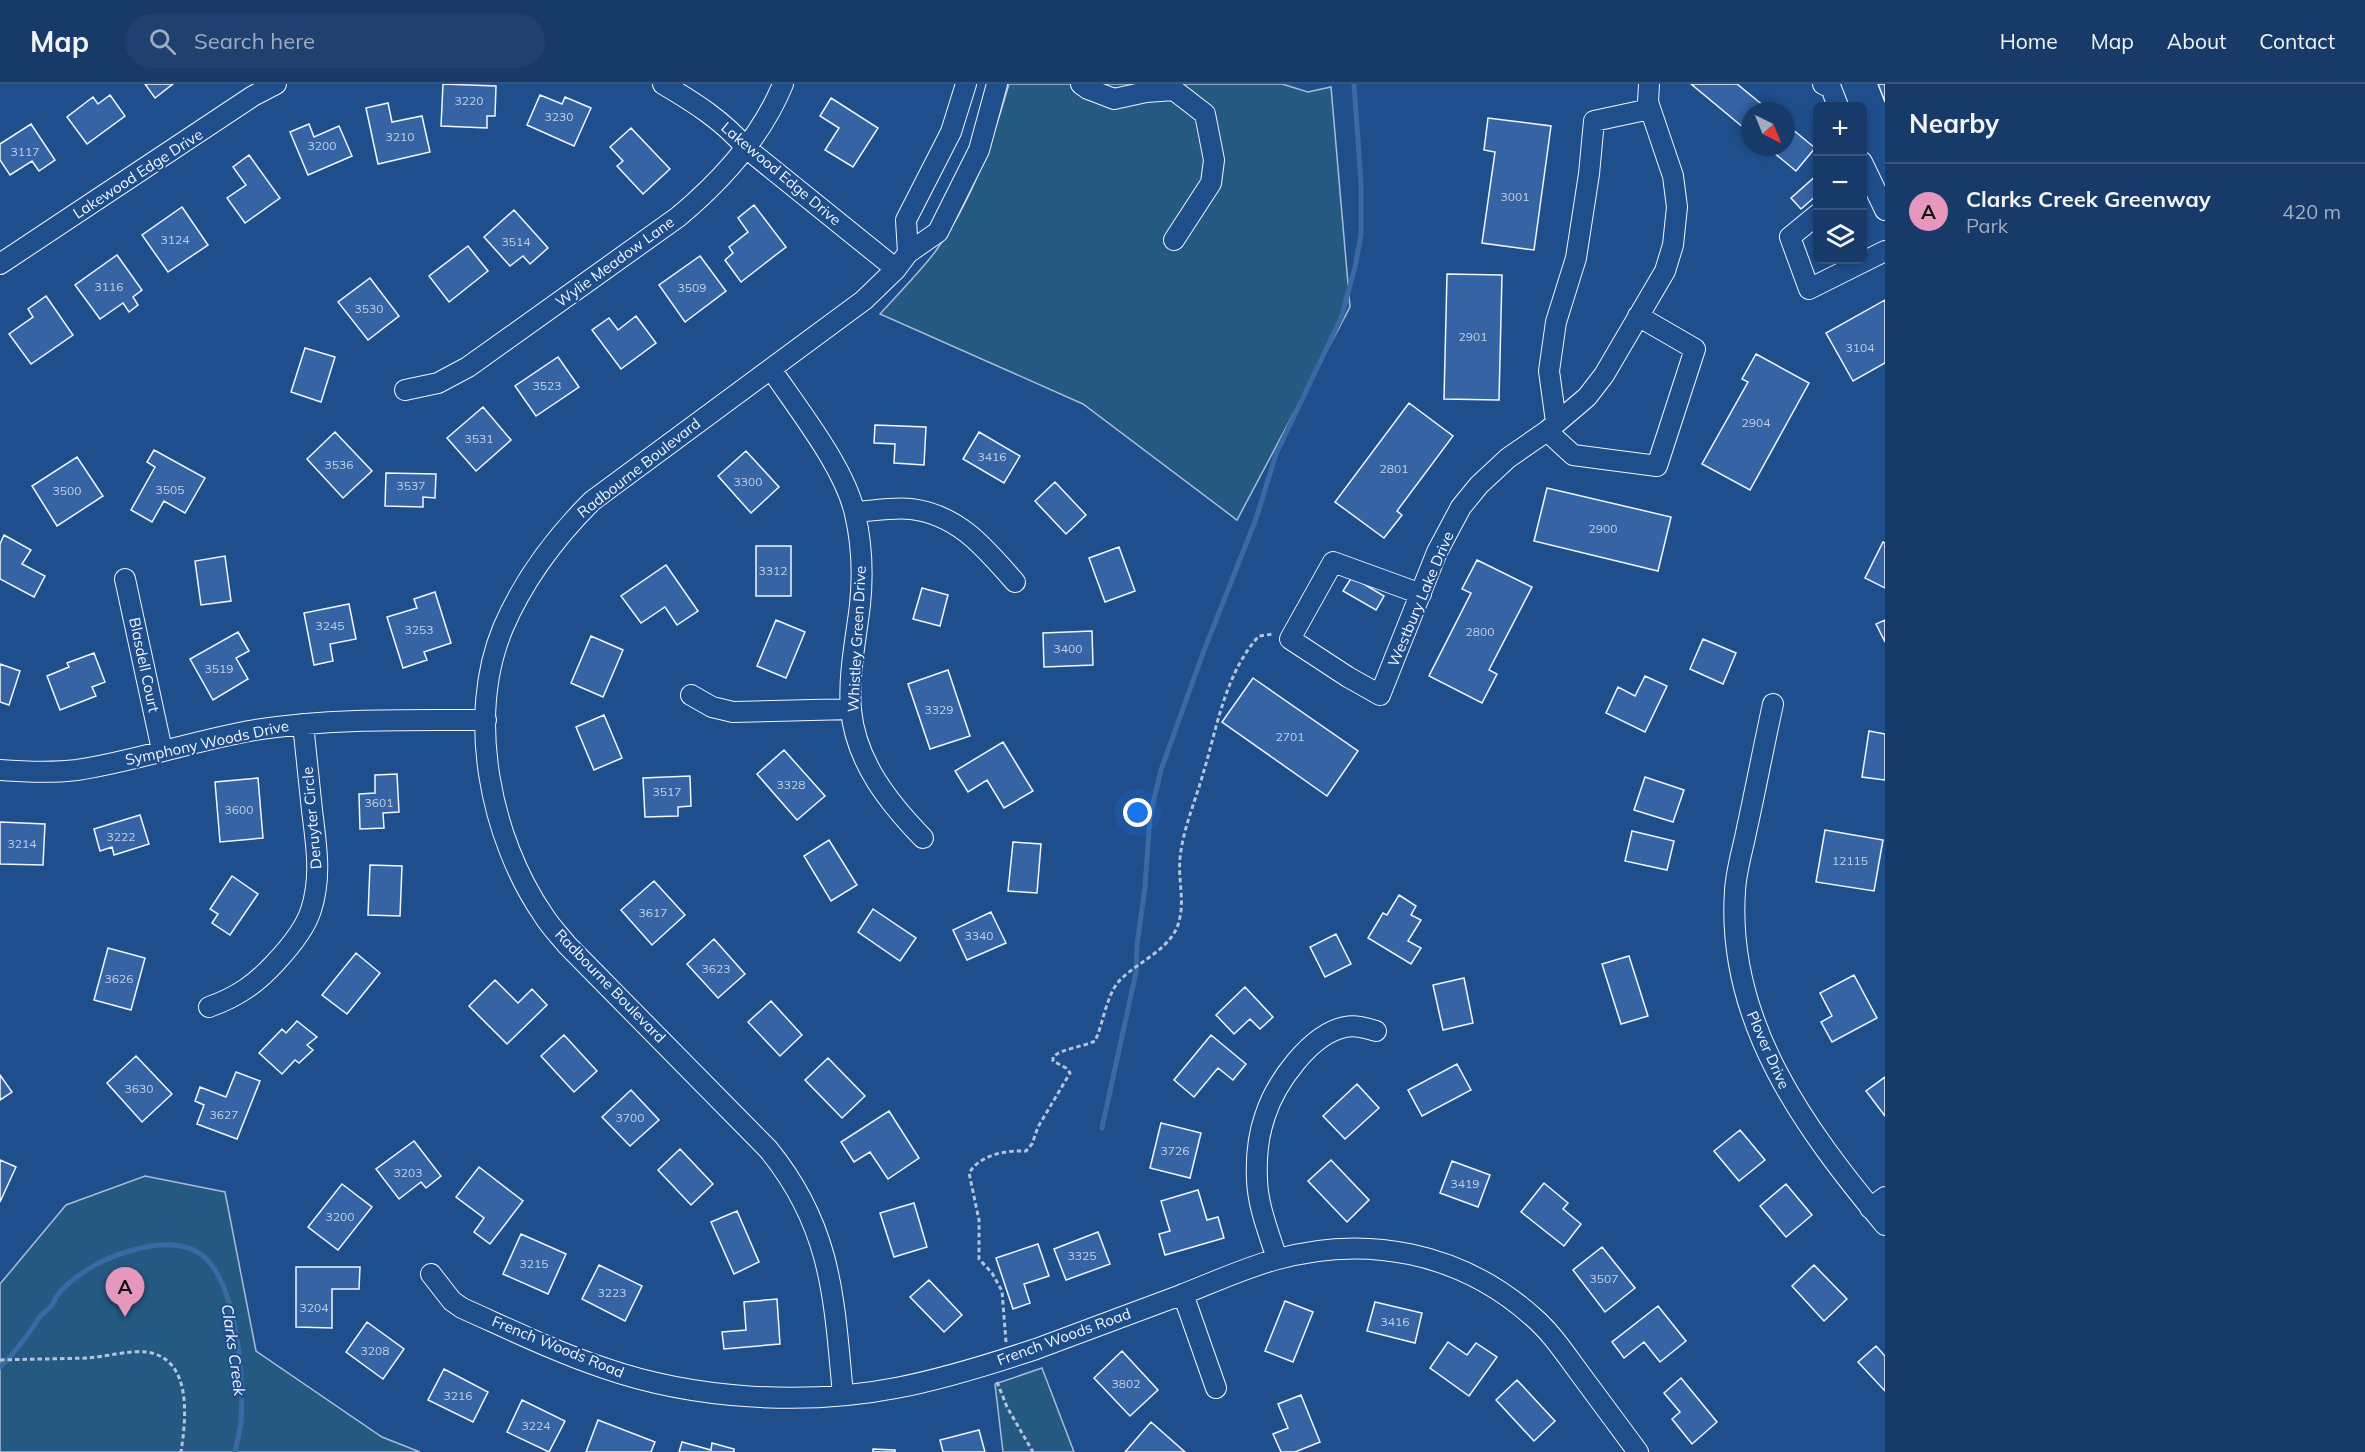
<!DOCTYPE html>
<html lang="en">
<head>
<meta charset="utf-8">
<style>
	:root { --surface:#173a69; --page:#20416f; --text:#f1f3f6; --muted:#9eadc0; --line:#36547d; --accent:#e797bd }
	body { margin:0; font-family:Mulish,sans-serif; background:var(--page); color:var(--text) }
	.controls { position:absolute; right:18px; top:18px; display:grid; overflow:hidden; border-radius:9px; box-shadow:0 3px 9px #0003 }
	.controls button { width:54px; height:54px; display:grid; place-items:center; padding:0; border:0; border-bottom:2px solid var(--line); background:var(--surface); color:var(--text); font:30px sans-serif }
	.compass { position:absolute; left:1741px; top:18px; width:54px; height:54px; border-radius:50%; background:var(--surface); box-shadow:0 3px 9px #0003; rotate:137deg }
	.you { position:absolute; left:1138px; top:729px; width:21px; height:21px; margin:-15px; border:4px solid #fff; border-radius:50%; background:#1a73e8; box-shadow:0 0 0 9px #1a73e833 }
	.badge { display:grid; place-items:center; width:39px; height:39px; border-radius:50%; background:var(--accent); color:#111; font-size:20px; font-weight:700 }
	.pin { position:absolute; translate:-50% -50px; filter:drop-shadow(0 2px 3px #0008) }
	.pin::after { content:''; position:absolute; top:32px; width:21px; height:18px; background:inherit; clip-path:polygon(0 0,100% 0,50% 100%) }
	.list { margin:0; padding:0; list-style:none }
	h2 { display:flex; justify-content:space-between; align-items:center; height:78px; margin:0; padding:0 24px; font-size:26px }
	h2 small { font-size:20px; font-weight:400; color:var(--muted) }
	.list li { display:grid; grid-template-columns:39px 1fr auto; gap:18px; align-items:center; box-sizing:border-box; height:96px; padding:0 24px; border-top:2px solid var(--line) }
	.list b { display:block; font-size:22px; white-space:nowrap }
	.list p { margin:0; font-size:20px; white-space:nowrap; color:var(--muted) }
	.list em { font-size:20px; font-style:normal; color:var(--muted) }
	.icon { flex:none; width:33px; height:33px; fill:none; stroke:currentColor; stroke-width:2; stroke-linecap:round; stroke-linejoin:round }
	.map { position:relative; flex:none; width:1885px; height:1368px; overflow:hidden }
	header { display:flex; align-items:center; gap:36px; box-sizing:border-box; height:84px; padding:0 30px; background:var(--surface); border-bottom:2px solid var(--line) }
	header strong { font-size:28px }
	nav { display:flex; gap:33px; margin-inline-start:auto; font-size:21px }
	.search { width:420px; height:54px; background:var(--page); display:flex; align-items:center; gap:15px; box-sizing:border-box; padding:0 21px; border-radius:33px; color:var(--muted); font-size:22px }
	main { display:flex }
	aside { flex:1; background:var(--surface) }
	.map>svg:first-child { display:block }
	.green { fill:#245a82; stroke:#a8bbd7; stroke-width:1.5 }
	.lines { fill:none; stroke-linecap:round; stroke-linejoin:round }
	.stream { stroke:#3b69a3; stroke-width:5 }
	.building { fill:#3563a3; stroke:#f2f6ff; stroke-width:1.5 }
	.minor-casing { stroke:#f2f6ff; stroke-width:22 }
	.path { stroke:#b3c4dc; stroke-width:3; stroke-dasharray:4.5 3; stroke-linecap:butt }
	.minor { stroke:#1f4e8c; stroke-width:20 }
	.labels { text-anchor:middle; stroke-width:4.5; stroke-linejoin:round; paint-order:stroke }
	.number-label { font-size:12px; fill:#c3d1e8 }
	.street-label { font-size:15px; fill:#f2f6ff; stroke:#1f4e8c }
	.water-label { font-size:16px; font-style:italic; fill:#f2f6ff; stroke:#1f4e8c }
</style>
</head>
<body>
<header>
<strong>Map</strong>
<div class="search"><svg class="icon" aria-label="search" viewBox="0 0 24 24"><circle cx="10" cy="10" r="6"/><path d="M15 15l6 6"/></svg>Search here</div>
<nav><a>Home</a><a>Map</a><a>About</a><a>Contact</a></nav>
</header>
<main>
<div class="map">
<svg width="1885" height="1368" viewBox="0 0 1885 1368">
	<rect width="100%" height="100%" fill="#1f4e8c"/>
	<!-- green -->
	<path class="green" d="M1009,0H1282L1308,8L1331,3L1350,223L1237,436L1083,320L880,230C898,210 918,190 935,168C972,118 992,59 1009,0Z
		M145,1092L225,1108L256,1267L382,1353L420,1368H0V1200L66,1121Z
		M1042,1284L1074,1368H1003L995,1300Z"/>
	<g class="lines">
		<!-- stream -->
		<path class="stream" d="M1102,1044L1136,888L1137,861L1145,803L1150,732L1161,686L1203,569L1256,435L1276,370L1341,234L1355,183L1361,151V99L1354,0
			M0,1283C15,1269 28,1251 39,1234C42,1229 49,1226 52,1221C54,1219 55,1216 56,1213C62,1204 77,1192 87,1186C101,1176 116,1171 133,1166C155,1160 183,1156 203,1172C237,1200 244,1294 241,1337C240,1347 237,1358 235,1368"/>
	</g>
	<!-- building -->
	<path class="building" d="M145,0H173L155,14Z
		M443,0L496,2L495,32H487V44L441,42Z
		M1691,0H1737L1770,27H1750V49Z
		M1878,0H1885V18Z
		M110,11L125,32L87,60L67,33L93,13L98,20Z
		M540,11L562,20L565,13L591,24L574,62L527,41Z
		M831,14L878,44L853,83L825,66L839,44L820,32Z
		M388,19L392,38L422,32L430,68L378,80L366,24Z
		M1488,34L1551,42L1534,166L1482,159L1495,68L1484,66Z
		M31,40L55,76L39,87L32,77L10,91L0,76V60Z
		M309,40L314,53L339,42L352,72L308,91L290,48Z
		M1786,40L1815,64L1796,87L1767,63H1786Z
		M631,44L670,85L643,110L617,82L623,77L610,63Z
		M249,71L280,114L245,139L227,114L246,101L233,83Z
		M1818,90V110L1801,125L1791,114Z
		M754,121L786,163L741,198L725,176L733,169L729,163L748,148L738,134Z
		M182,123L208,161L168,188L142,151Z
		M514,126L548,164L530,180L523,172L510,182L484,153Z
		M468,162L488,187L449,218L429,192Z
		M117,171L142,206L133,213L138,221L129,228L123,219L100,235L75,201Z
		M700,172L726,207L685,238L659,201Z
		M1447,190L1502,191L1499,316L1444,315Z
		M370,194L399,232L368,256L338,218Z
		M46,212L73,251L31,280L9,250L33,233L28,225Z
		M1885,216V279L1853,297L1826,249Z
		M636,232L656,259L621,285L592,246L609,234L618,246Z
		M305,264L335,273L321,318L291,308Z
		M1756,270L1809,299L1750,406L1702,380L1748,298L1742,295Z
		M558,273L579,303L536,332L515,302Z
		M1409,319L1453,352L1397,427L1402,431L1384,454L1335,418Z
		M483,323L511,356L476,387L447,354Z
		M875,341L926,343L924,381L894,379L895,360L874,359Z
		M335,348L372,387L343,414L307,375Z
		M979,348L1020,372L1004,399L963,375Z
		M154,366L205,394L185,429L164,417L152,438L131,426L155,383L147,378Z
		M746,367L779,403L751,429L718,392Z
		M77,373L103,412L57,442L32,402Z
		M386,389L436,390L435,414L423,413V423L385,422Z
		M1055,398L1086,431L1066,450L1035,417Z
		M1547,404L1671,433L1658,487L1534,457Z
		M4,451L31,466L22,480L45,492L34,513L0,495V460Z
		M1883,458L1885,459V504L1865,494Z
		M756,462H791V512H756Z
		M1119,463L1135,507L1105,518L1089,474Z
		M225,472L231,517L201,521L195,477Z
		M1477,476L1532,503L1489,586L1497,590L1482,619L1429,592L1471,509L1462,505Z
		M666,481L698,527L677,541L665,523L641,539L621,512Z
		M1352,493L1384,512L1376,526L1343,507Z
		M922,504L948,511L940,542L913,535Z
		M435,508L451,559L424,568L427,576L403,584L387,533L417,524L414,515Z
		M349,520L356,555L330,560L333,577L314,581L304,529Z
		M776,536L805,548L786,594L757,582Z
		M1885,536V558L1876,540Z
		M1092,547L1093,581L1044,583L1043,549Z
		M238,548L249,567L236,574L248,595L213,616L190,575Z
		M591,552L623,566L603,613L571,599Z
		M1703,555L1736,569L1723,600L1690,585Z
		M94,569L105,598L92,603L96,612L60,626L47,592L69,583L67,579Z
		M0,580L20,587L9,621L0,618Z
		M948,586L970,652L930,665L908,600Z
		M1645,592L1667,602L1645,648L1606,629L1618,603L1635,612Z
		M1253,594L1358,667L1327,712L1222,638Z
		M604,631L622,674L594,686L576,643Z
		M1869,647L1885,650V696L1862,693Z
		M1003,658L1033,707L1004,724L987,696L968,708L955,687Z
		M784,666L825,712L797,736L757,690Z
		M397,690L399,728L383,729L384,744L360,745L359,710L375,709V691Z
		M690,692L691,722L678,723V732L645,733L643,694Z
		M1645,693L1684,706L1673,738L1634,726Z
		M258,694L263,754L220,758L215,698Z
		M140,731L149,760L114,771L112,763L100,767L94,745Z
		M0,738L45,740L43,781L0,780Z
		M1825,746L1883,756L1874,807L1816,798Z
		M1632,747L1674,757L1667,786L1625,777Z
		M829,756L857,801L831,817L804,772Z
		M1013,758L1041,760L1037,809L1008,807Z
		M370,781L402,782L400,832L368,831Z
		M232,792L258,810L230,851L212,839L218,830L210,825Z
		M654,797L685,831L652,861L621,826Z
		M1399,811L1416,822L1411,831L1421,836L1408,857L1421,864L1411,880L1368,854L1383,829L1387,831Z
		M873,825L916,854L900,877L858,848Z
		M991,828L1006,859L967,876L953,846Z
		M1336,850L1351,880L1325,893L1310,863Z
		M714,855L745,890L718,914L687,880Z
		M108,864L145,874L131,926L94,916Z
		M356,869L380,889L347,930L322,911Z
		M1629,872L1648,932L1621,940L1602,880Z
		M1854,891L1877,934L1832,958L1821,938L1832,932L1820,909Z
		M1464,894L1473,939L1443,946L1433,901Z
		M495,896L518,919L532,905L547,921L507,960L469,922Z
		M1245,903L1273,933L1260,945L1250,935L1234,950L1216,931Z
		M771,917L802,951L780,972L748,938Z
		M297,937L317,953L307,961L313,966L299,979L295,976L282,990L259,969L282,945L286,949Z
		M564,951L597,987L574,1008L541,972Z
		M1211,951L1246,980L1233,996L1218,984L1194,1013L1174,996Z
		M136,972L172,1010L142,1038L107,999Z
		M828,974L865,1012L842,1034L805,996Z
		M1457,980L1471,1006L1422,1032L1408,1006Z
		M236,988L260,997L237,1055L197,1040L204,1021L195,1017L200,1003L226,1013Z
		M0,991L12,1008L0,1016Z
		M1885,993V1032L1866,1007Z
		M1357,1000L1379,1024L1345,1055L1323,1032Z
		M631,1006L659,1036L630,1062L602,1033Z
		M889,1027L919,1074L888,1095L870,1068L854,1078L841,1058Z
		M1161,1039L1201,1049L1190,1094L1150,1084Z
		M1740,1046L1765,1076L1739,1097L1714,1067Z
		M414,1057L441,1092L426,1104L421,1098L399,1115L376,1085Z
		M680,1065L713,1100L691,1121L658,1086Z
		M0,1076L16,1083L0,1118Z
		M1331,1076L1369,1116L1347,1138L1308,1097Z
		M1452,1077L1490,1091L1478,1123L1440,1109Z
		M479,1083L523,1117L490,1160L474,1148L484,1134L456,1113Z
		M1544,1099L1568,1119L1563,1125L1581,1140L1564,1162L1521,1128Z
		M342,1100L372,1123L338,1166L308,1143Z
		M1786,1100L1812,1131L1786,1153L1760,1122Z
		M1198,1106L1207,1136L1218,1133L1224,1154L1165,1171L1159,1150L1170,1147L1161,1117Z
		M914,1119L927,1163L894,1173L880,1129Z
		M737,1127L759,1178L734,1190L711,1138Z
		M1098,1148L1110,1180L1066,1196L1054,1165Z
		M521,1150L566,1170L548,1210L503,1190Z
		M1038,1160L1049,1192L1024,1200L1030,1219L1013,1225L996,1174Z
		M1602,1163L1635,1204L1605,1228L1573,1186Z
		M599,1181L642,1202L625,1237L582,1215Z
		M1814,1181L1847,1215L1824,1237L1792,1202Z
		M296,1183H360L359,1205H332V1244L296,1243Z
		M929,1196L962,1231L944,1248L910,1213Z
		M777,1215L780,1260L724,1265L722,1248L746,1246L744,1218Z
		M1285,1217L1313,1228L1293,1278L1265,1267Z
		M1375,1218L1422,1229L1415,1259L1367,1247Z
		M1658,1222L1686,1257L1660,1278L1644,1258L1624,1274L1612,1258Z
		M367,1238L404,1265L383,1295L346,1268Z
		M1448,1258L1467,1271L1476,1259L1497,1273L1469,1312L1430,1284Z
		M1876,1262L1885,1272V1307L1858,1278Z
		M1122,1267L1158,1306L1130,1332L1094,1294Z
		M444,1285L488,1308L473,1338L428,1316Z
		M1681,1294L1717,1338L1692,1360L1672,1335L1680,1328L1664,1309Z
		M1517,1296L1555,1337L1534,1357L1496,1316Z
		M1301,1311L1320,1358L1295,1368H1281L1273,1350L1288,1344L1278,1320Z
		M522,1316L565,1337L549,1368L507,1348Z
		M598,1336L655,1358L651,1368H586Z
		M1151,1338L1185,1368H1125Z
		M979,1346L985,1368H943L940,1356Z
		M682,1358L711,1366L712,1359L734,1365V1368H679Z
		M873,1365L895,1366V1368H873Z"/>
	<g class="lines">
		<defs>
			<path id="minor" d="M663,0C692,17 724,37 746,64L896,185
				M1081,0L1088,5L1114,15L1146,8L1174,6L1205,30L1214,76L1211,99L1174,156
				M1823,0L1831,4L1838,22
				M1862,78L1885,126
				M1818,130L1790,153L1809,205L1885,167
				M908,169L906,136L951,48L966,0
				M0,180L253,12L276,0
				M771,285C798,325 845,384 855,430C862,460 863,491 860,521C856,555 848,591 851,626C856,678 889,719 923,754
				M405,306L438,299L468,283L678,133C721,97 762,52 783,0
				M1556,338L1549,287L1556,238L1576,174L1589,90L1594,37L1650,25
				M1547,347L1573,371L1657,382L1695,265L1638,232
				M855,428C873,427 893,423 911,425C959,431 985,464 1015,498
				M125,495L162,666
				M1421,510L1333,478L1290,555L1348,593L1380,611L1437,468L1461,423L1479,401L1508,374L1547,347L1587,313L1604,291L1665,187L1673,161L1677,123L1673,92L1648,18L1649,0
				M691,611L712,623L733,628L851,625
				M1773,620C1764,661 1756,703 1747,744C1743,765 1736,786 1735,807C1726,938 1805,1045 1885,1141
				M0,686C26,688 52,689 77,686C137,677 195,656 255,646C331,634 409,636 486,636
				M209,923C237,913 256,900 276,878C290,863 305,845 311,826C322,792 316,760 312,726C309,697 306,669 303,640
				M1870,1124L1885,1113
				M1277,1175C1269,1149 1258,1123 1257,1096C1256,1075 1258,1052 1265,1032C1275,1000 1310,950 1345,943C1356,941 1366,944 1376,947
				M431,1190L452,1217L462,1224C509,1245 556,1268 604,1284C693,1315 804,1322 896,1304C944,1295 991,1280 1036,1265C1084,1247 1133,1229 1181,1211C1212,1199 1242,1185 1274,1176C1366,1150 1460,1168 1532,1232C1552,1249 1566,1271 1581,1291C1600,1317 1619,1342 1638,1368
				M1183,1210L1216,1304
				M843,1311C834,1214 832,1143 768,1065L567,861C559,851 550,842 544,832C490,754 466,633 503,544C524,495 555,454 592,417L864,216L896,185L908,169L938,148L979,66L997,0"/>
		</defs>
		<!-- minor casing -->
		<use href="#minor" class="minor-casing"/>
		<!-- path -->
		<path class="path" d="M1006,1258L1002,1207L992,1189L979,1175V1136L969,1089C980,1071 1005,1066 1026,1067L1032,1060L1038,1043L1070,989L1066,984L1053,977V973C1061,965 1082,963 1095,957C1104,938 1106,910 1121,895C1140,876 1175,864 1180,833C1184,815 1178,793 1180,774C1183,745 1195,718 1203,690C1217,644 1225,589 1259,552L1273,550
			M0,1276C29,1275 58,1275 87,1274C105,1273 129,1266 146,1268C193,1274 186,1335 181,1368
			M997,1298L1007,1323L1033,1368"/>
		<!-- minor -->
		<use href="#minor" class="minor"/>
	</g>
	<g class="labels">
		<!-- number labels -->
		<g class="number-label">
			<text x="469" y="21">3220</text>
			<text x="559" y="37">3230</text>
			<text x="400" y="57">3210</text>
			<text x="322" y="66">3200</text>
			<text x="25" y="72">3117</text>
			<text x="1515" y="117">3001</text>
			<text x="175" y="160">3124</text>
			<text x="516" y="162">3514</text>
			<text x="109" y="207">3116</text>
			<text x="692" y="208">3509</text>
			<text x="369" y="229">3530</text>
			<text x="1473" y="257">2901</text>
			<text x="1860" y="268">3104</text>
			<text x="547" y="306">3523</text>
			<text x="1756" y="343">2904</text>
			<text x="479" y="359">3531</text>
			<text x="992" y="377">3416</text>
			<text x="339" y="385">3536</text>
			<text x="1394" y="389">2801</text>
			<text x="748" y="402">3300</text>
			<text x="411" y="406">3537</text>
			<text x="170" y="410">3505</text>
			<text x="67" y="411">3500</text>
			<text x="1603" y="449">2900</text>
			<text x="773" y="491">3312</text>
			<text x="330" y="546">3245</text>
			<text x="419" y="550">3253</text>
			<text x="1480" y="552">2800</text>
			<text x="1068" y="569">3400</text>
			<text x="219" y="589">3519</text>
			<text x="939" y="630">3329</text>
			<text x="1290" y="657">2701</text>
			<text x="791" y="705">3328</text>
			<text x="667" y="712">3517</text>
			<text x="379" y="723">3601</text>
			<text x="239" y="730">3600</text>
			<text x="121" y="757">3222</text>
			<text x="22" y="764">3214</text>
			<text x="1850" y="781">12115</text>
			<text x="653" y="833">3617</text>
			<text x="979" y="856">3340</text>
			<text x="716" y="889">3623</text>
			<text x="119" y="899">3626</text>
			<text x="139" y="1009">3630</text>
			<text x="224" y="1035">3627</text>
			<text x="630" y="1038">3700</text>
			<text x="1175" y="1071">3726</text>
			<text x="408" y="1093">3203</text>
			<text x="1465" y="1104">3419</text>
			<text x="340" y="1137">3200</text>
			<text x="1082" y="1176">3325</text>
			<text x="534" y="1184">3215</text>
			<text x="1604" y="1199">3507</text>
			<text x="612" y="1213">3223</text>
			<text x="314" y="1228">3204</text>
			<text x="1395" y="1242">3416</text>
			<text x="375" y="1271">3208</text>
			<text x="1126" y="1304">3802</text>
			<text x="458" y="1316">3216</text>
			<text x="536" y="1346">3224</text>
		</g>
		<!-- street labels -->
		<g class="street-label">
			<text transform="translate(138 90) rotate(-33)" y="5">Lakewood Edge Drive</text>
			<text transform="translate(781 90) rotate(40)" y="5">Lakewood Edge Drive</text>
			<text transform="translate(615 178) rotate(-36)" y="5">Wylie Meadow Lane</text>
			<text transform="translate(639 384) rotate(-38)" y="5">Radbourne Boulevard</text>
			<text transform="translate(1421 515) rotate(-67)" y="5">Westbury Lake Drive</text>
			<text transform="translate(857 555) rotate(-87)" y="5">Whistley Green Drive</text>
			<text transform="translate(144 581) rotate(78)" y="5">Blasdell Court</text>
			<text transform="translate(207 659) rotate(-12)" y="5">Symphony Woods Drive</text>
			<text transform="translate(312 734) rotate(-95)" y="5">Deruyter Circle</text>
			<text transform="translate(610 902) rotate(46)" y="5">Radbourne Boulevard</text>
			<text transform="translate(1768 966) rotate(66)" y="5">Plover Drive</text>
			<text transform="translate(1064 1253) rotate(-20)" y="5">French Woods Road</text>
			<text transform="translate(558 1263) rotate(22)" y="5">French Woods Road</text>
		</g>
		<!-- water labels -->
		<g class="water-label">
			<text transform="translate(234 1266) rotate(82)" y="6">Clarks Creek</text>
		</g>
	</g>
</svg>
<div class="controls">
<button>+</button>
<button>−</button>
<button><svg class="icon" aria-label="layers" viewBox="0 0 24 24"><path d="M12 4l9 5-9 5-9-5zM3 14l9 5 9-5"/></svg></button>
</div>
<svg class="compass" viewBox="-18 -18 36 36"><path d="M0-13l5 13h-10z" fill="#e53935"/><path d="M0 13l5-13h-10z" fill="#9eadc0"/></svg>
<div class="you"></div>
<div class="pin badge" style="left:125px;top:1233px">A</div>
</div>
<aside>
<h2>Nearby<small></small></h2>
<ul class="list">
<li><span class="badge">A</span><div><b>Clarks Creek Greenway</b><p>Park</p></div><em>420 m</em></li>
</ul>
</aside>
</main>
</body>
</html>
